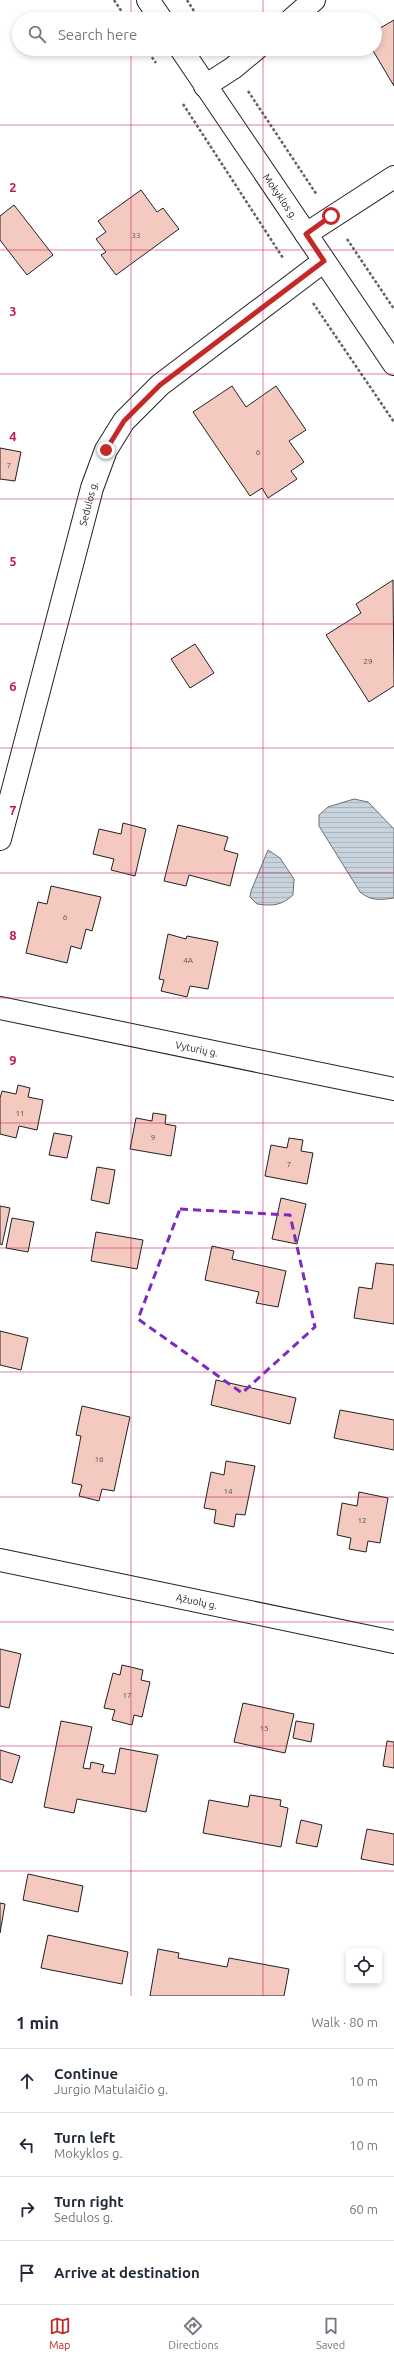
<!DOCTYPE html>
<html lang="en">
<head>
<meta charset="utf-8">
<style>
	:root { --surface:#fff; --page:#f2f2f3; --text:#1f2937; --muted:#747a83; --line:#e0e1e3; --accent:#c62828 }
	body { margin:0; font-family:Ubuntu,sans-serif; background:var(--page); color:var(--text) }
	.controls { position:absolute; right:12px; bottom:12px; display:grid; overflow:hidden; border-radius:6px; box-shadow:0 2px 6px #0003 }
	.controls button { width:36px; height:36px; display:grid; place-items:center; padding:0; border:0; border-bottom:1px solid var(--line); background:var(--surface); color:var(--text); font:20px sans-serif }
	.stop { position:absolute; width:12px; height:12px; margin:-9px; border:3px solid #c62828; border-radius:50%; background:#fff }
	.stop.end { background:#c62828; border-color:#fff; box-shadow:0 1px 4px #0008 }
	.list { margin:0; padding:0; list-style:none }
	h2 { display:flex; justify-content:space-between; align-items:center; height:52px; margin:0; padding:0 16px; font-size:17px }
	h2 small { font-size:13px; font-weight:400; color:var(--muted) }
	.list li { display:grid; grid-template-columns:26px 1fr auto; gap:12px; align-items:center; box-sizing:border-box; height:64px; padding:0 16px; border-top:1px solid var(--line) }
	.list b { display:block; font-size:15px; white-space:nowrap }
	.list p { margin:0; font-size:13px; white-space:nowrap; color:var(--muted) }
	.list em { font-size:13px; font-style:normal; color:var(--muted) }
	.icon { flex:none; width:22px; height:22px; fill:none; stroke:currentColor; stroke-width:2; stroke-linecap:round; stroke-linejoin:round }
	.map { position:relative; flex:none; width:394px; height:1996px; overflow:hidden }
	.search { position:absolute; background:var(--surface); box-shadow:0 2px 6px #0003; left:12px; right:12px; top:12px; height:44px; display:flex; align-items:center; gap:10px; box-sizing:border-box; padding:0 14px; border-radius:22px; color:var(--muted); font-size:15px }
	.sheet { height:308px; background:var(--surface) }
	nav { display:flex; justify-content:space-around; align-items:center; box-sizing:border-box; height:56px; border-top:1px solid var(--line); background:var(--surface); font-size:11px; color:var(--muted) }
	nav a { display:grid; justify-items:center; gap:2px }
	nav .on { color:var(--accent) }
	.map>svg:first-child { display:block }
	.water { fill:url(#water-rules); stroke:#6f6f6f }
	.building { fill:#f3c9c0; stroke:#222 }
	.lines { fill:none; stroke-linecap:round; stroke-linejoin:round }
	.street-casing { stroke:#222; stroke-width:24 }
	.secondary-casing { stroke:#222; stroke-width:24 }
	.path { stroke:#646464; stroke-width:2.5; stroke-dasharray:3 2; stroke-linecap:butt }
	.street { stroke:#fff; stroke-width:22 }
	.secondary { stroke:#fff; stroke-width:22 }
	.route { stroke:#c62828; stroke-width:5 }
	.marked { fill:none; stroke:#7b2cbf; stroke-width:3; stroke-dasharray:8 5; stroke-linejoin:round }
	.grid { fill:none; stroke:#c2185b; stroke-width:1; stroke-opacity:0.55 }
	.labels { text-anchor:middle; stroke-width:3; stroke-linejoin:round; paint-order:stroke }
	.number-label { font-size:8px; fill:#564c4a }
	.street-label { font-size:10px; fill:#222; stroke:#fff }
	.grid-label { font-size:13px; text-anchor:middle; font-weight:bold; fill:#c2185b; stroke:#fff; stroke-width:3; stroke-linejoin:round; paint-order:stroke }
</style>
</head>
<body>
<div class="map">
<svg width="394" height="1996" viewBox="0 0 394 1996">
	<defs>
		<pattern id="water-rules" width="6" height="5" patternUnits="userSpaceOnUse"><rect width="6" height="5" fill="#c7d3dd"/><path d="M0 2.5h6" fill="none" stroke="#abb5bd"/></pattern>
	</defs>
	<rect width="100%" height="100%" fill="#fff"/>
	<!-- water -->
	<path class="water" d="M354,799L368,802L394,829V898C380,900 371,901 360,892L319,826V815L328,807Z
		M268,850L280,858L294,879L293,895C281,906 272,906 257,904L250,897L251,891Z"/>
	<!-- building -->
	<path class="building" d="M394,20V86L372,49H375V31Z
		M141,190L157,212L163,208L179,229L116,275L101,255L106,252L96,239L106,232L98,221Z
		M14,205L53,255L27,275L0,240V216Z
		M232,386L246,407L276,386L306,430L289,441L304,462L291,471L297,479L268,498L262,488L250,496L193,412Z
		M0,448L21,452L15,481L0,479Z
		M393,580L394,686L369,702L326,635L361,613L356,604Z
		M195,644L214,673L190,688L171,659Z
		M123,823L146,829L135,876L111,870L114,859L93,854L99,829L121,834Z
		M178,825L228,837L224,850L238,854L230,886L189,875L186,886L164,881Z
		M51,886L101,897L92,931L86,929L81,949L71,946L67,963L26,953L38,902L47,904Z
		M168,934L186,939L187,936L218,942L208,989L190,986L187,997L161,991L164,980L159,979Z
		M18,1085L30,1088L28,1097L43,1100L37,1130L19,1126L16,1138L0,1134V1098L2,1091L16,1094Z
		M153,1113L166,1115L165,1124L176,1126L171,1156L130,1149L136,1118L152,1121Z
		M54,1133L72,1136L67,1158L49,1155Z
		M289,1138L303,1140L301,1151L313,1153L307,1184L265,1176L271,1145L287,1148Z
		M97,1167L115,1170L109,1204L91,1200Z
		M281,1198L306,1204L297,1244L272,1239Z
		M0,1206L10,1208L2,1245L0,1244Z
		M12,1218L34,1222L28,1252L6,1248Z
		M96,1232L143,1240L137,1269L91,1261Z
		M212,1246L234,1251L232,1259L286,1271L278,1307L256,1303L259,1292L205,1280Z
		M376,1263L394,1265V1324L354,1318L359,1287L372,1289Z
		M0,1331L28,1338L21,1370L0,1365Z
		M216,1380L296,1398L290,1424L211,1405Z
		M82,1406L130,1417L114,1491L102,1489L99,1501L79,1496L82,1485L72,1483L81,1436L76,1435Z
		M340,1410L394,1420V1450L334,1438Z
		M226,1461L255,1466L245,1515L236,1514L234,1527L214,1523L216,1510L204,1508L211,1472L224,1475Z
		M359,1492L388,1498L380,1543L368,1541L366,1552L349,1549L351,1538L337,1535L342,1503L357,1506Z
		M0,1649L21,1654L9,1708L0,1706Z
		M122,1665L143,1670L141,1680L150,1682L142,1717L134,1715L132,1725L112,1720L115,1710L104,1708L113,1673L120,1675Z
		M243,1703L294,1714L285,1753L234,1742Z
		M61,1721L92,1727L83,1768L90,1769L91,1762L104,1765L102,1772L115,1774L120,1748L158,1755L146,1812L77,1799L74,1813L44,1807Z
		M296,1721L314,1724L311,1742L293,1738Z
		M387,1741L394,1742V1768L383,1766Z
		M0,1750L20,1756L12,1783L0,1779Z
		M250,1795L281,1800L280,1806L288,1808L281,1847L203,1833L209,1800L248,1807Z
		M301,1820L322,1825L317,1847L296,1843Z
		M367,1829L394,1834V1865L361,1859Z
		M28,1874L83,1886L78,1912L23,1900Z
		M0,1903L5,1904L0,1933Z
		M48,1935L128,1952L122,1984L41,1968Z
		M158,1949L179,1953L178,1958L227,1967L229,1958L289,1969L284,1996H150Z"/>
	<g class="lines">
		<defs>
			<g id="street">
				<path d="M292,19L314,0"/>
				<path d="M205,86L233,68L256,49"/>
				<path d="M306,234L394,177"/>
				<path id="s1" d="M0,839L92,488L106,450L124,421L160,385L324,261"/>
				<path id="s2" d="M0,1008L394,1089"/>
				<path id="s3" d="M0,1560L394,1642"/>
			</g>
			<g id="secondary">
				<path d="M148,0L161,19"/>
				<path id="s4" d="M181,49L394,364"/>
			</g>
		</defs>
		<!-- street casing -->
		<use href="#street" class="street-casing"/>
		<!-- secondary casing -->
		<use href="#secondary" class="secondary-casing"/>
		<!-- path -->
		<path class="path" d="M114,0L122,12
			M187,0L199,19
			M146,49L156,63
			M248,91L317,195
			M183,104L283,258
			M347,239L394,309
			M313,303L394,422"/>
		<!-- street -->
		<use href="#street" class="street"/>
		<!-- secondary -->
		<use href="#secondary" class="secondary"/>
	</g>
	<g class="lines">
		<!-- route -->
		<path class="route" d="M106,450L124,421L160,385L324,261L306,234L331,216"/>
	</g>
	<!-- marked area -->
	<path class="marked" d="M180,1209L290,1215L315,1327L242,1393L138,1319Z"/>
	<!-- grid -->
	<path class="grid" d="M131,0V19M263,0V19M131,49V1996M263,49V1996M0,125H394M0,250H394M0,374H394M0,499H394M0,624H394M0,748H394M0,873H394M0,998H394M0,1123H394M0,1248H394M0,1372H394M0,1497H394M0,1622H394M0,1746H394M0,1871H394"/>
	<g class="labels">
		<!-- number labels -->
		<g class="number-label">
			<text x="136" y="238">33</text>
			<text x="258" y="455">6</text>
			<text x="9" y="468">7</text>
			<text x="368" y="664">29</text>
			<text x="65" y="920">6</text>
			<text x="188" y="963">4A</text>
			<text x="20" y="1116">11</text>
			<text x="153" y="1140">9</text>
			<text x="289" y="1167">7</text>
			<text x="99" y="1462">16</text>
			<text x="228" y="1494">14</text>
			<text x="362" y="1523">12</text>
			<text x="127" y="1698">17</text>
			<text x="264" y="1731">15</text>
		</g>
		<!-- street labels -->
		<g class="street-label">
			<text dy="4" stroke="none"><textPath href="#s4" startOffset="178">Mokyklos g.</textPath></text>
			<text dy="4" stroke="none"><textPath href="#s1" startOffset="347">Sedulos g.</textPath></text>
			<text dy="4" stroke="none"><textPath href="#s2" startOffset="201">Vyturių g.</textPath></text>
			<text dy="4" stroke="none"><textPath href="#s3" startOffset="201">Ąžuolų g.</textPath></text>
		</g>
	</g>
	<g class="grid-label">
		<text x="13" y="192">2</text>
		<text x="13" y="316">3</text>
		<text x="13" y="441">4</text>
		<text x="13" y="566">5</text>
		<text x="13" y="691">6</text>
		<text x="13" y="815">7</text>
		<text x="13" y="940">8</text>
		<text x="13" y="1065">9</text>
	</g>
</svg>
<div class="controls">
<button><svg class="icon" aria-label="locate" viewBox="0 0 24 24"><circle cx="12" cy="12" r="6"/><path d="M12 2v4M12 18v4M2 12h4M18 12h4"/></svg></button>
</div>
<div class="stop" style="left:331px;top:216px"></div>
<div class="stop end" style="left:106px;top:450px"></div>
<div class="search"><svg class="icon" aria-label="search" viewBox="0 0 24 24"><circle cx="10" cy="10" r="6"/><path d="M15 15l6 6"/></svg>Search here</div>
</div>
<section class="sheet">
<h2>1 min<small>Walk · 80 m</small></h2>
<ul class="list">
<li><svg class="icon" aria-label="ahead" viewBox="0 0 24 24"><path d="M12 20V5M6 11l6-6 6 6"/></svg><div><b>Continue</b><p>Jurgio Matulaičio g.</p></div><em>10 m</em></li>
<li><svg class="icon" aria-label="left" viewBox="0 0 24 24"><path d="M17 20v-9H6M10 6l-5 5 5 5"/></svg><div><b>Turn left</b><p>Mokyklos g.</p></div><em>10 m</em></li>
<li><svg class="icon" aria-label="right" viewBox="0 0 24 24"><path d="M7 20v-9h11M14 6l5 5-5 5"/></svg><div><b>Turn right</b><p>Sedulos g.</p></div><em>60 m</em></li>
<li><svg class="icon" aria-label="arrive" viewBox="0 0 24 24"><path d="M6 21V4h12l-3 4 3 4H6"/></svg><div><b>Arrive at destination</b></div></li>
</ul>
</section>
<nav>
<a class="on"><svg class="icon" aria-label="map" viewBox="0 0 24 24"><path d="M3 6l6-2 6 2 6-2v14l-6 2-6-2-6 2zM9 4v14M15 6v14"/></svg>Map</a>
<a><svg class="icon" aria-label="directions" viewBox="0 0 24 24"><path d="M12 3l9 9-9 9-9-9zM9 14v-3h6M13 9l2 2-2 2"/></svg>Directions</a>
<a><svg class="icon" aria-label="saved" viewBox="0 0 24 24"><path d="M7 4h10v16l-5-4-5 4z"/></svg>Saved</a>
</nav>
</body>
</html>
